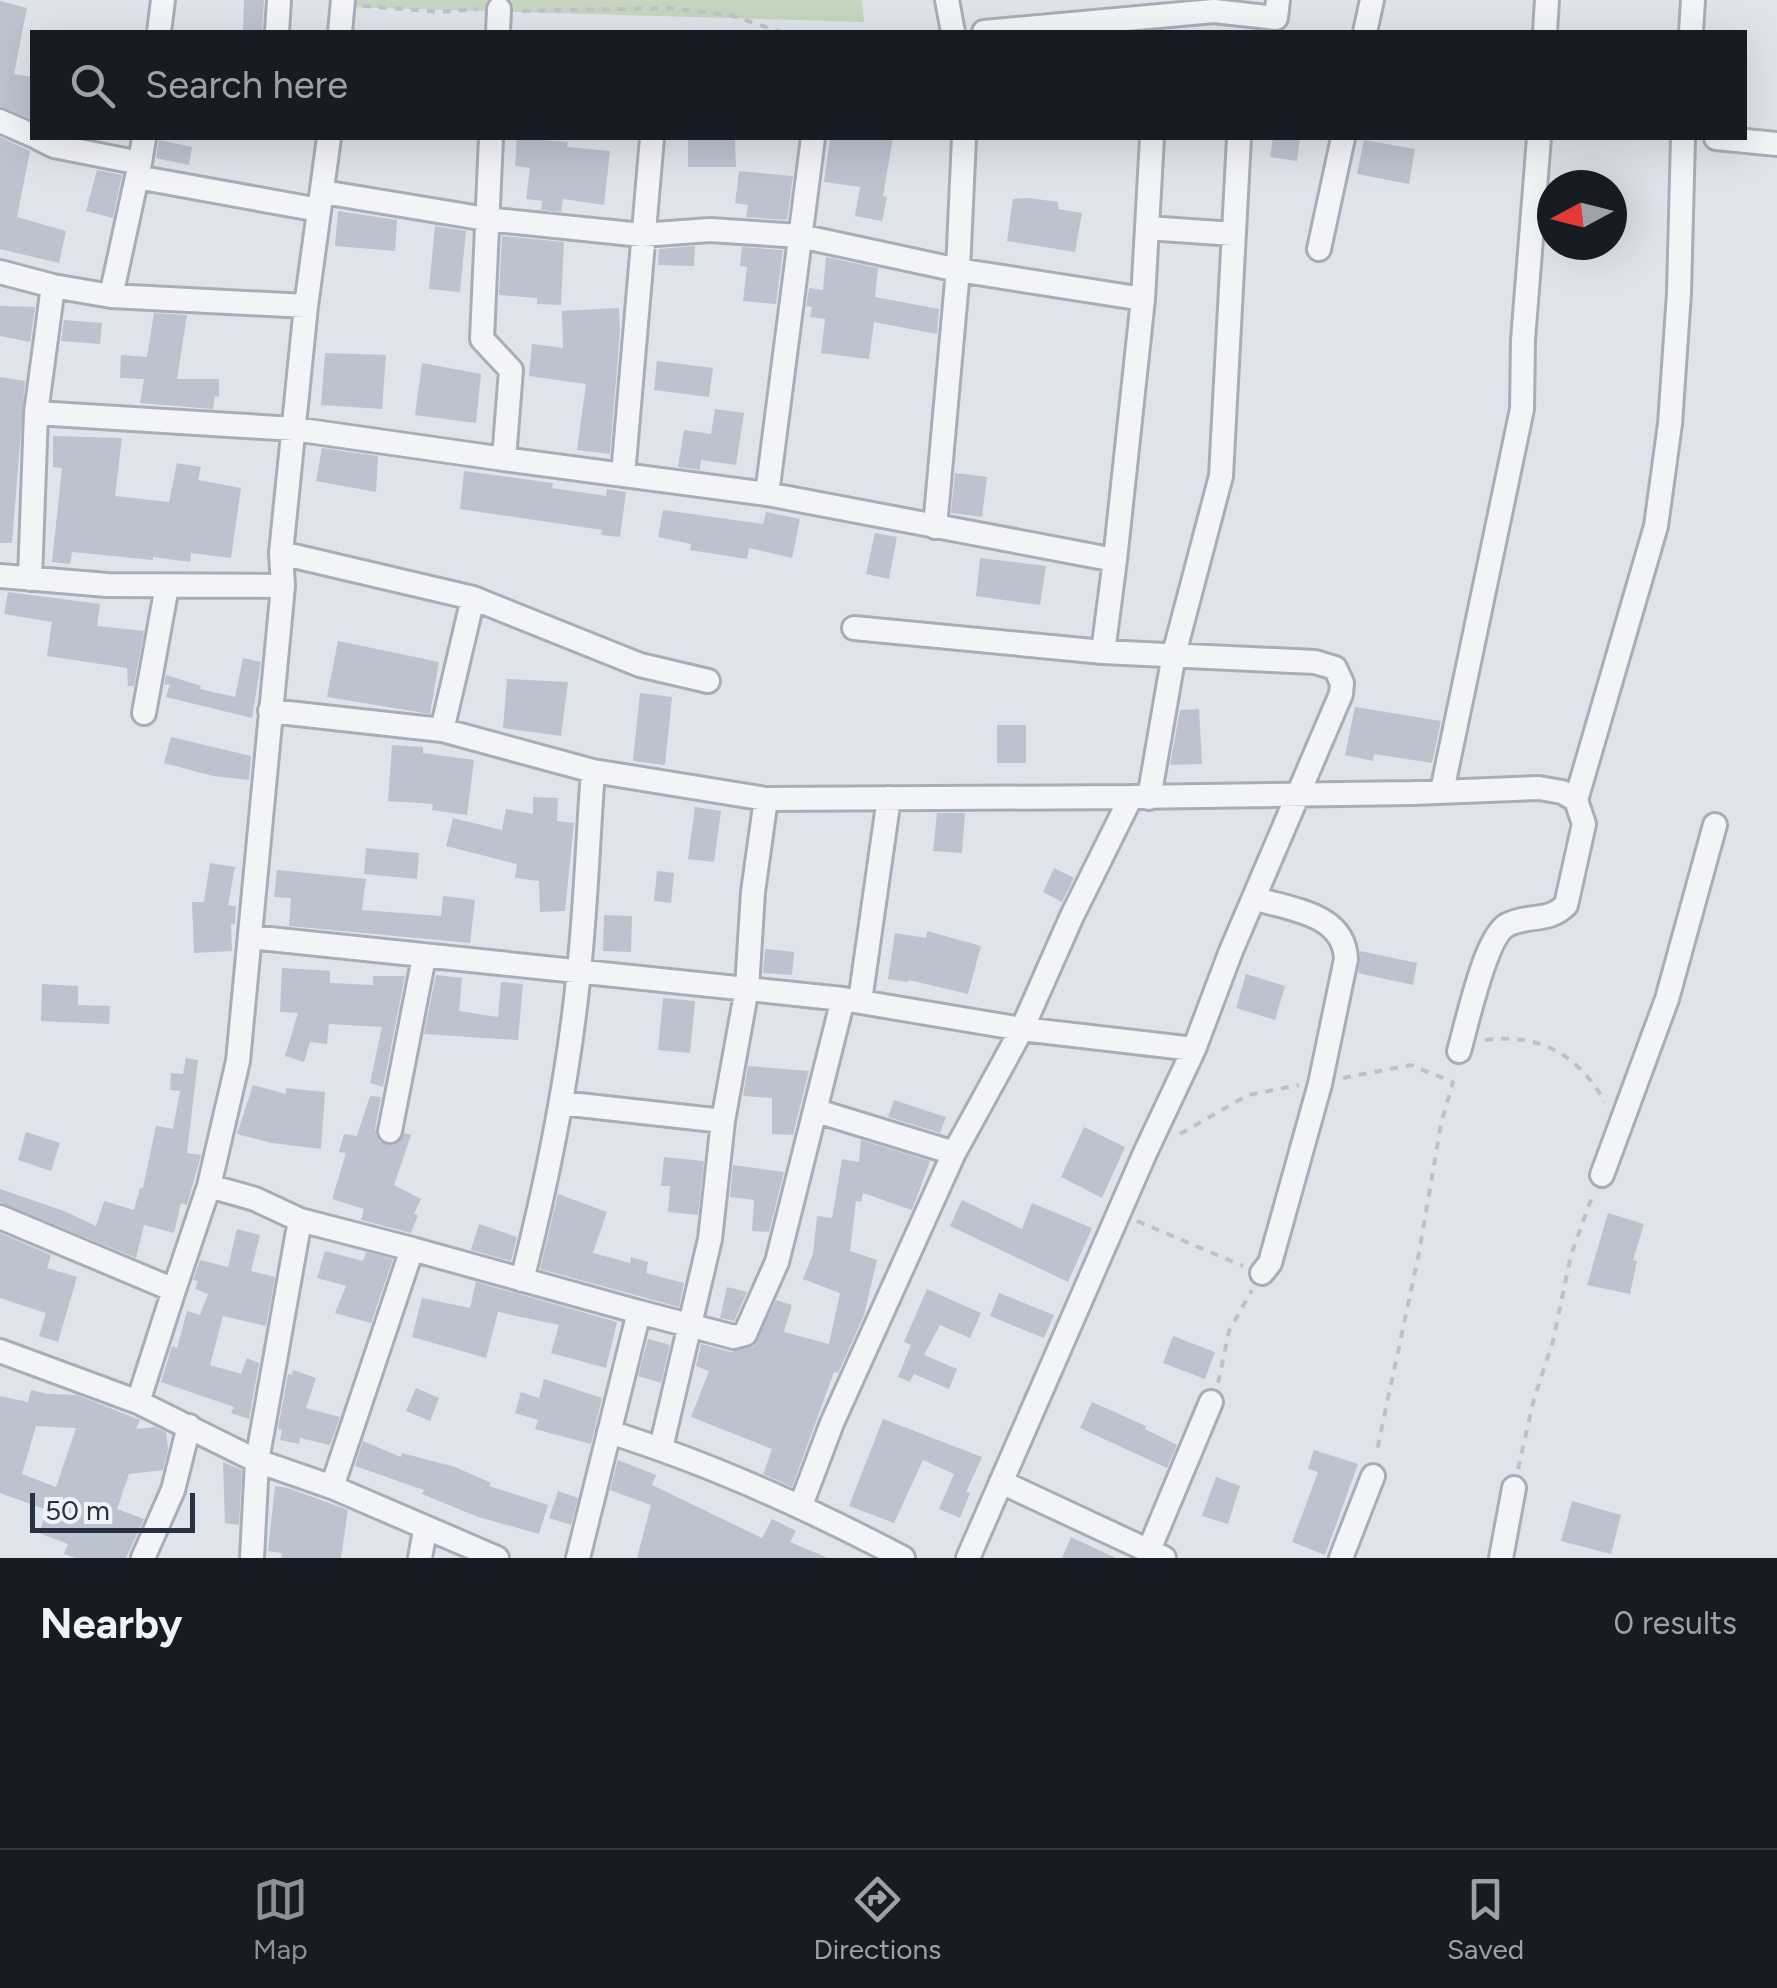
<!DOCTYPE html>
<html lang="en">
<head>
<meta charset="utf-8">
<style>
	:root { --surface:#171b24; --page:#20242c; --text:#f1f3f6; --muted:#9ea1a6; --line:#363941; --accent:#8c9099 }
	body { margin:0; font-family:Figtree,sans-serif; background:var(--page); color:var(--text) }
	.compass { position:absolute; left:1537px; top:170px; width:90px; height:90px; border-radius:50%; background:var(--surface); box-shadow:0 10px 40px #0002; rotate:263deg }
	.scale { position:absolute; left:30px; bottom:25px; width:165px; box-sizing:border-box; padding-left:10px; border:5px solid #263143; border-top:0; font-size:28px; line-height:35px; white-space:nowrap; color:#263143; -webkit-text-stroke:8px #eff3f7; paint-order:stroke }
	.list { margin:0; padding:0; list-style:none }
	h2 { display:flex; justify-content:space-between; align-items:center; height:130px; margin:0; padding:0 40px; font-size:42px }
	h2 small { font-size:32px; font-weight:400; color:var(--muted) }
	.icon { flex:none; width:55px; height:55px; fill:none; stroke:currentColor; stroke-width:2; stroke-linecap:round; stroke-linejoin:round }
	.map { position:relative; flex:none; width:1777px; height:1558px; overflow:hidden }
	.search { position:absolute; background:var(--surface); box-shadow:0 10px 40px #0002; left:30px; right:30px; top:30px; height:110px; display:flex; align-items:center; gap:25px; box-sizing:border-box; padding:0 35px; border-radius:0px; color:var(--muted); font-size:38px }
	.sheet { height:290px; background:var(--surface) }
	nav { display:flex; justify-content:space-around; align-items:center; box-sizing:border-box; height:140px; border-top:2px solid var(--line); background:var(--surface); font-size:28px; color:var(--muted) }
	nav a { display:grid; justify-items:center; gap:5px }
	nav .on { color:var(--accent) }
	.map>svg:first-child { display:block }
	.green { fill:#c5d5c0 }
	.building { fill:#bcc2ce; fill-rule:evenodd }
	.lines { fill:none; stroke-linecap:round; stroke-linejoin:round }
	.minor-casing { stroke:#a8aeb8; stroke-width:28 }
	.path { stroke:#bec1c9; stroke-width:4; stroke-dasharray:8 8; stroke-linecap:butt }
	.minor { stroke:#f3f4f8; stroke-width:22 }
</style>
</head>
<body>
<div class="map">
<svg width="1777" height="1558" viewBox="0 0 1777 1558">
	<rect width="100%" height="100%" fill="#dfe4ea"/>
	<!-- green -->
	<path class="green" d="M343,0H862L864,22L343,7Z"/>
	<!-- building -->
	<path class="building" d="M244,0H264L262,32H243Z
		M0,1L27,8L14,74L32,77V119L0,106Z
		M0,137L30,151L17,217L66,231L59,263L0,249Z
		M517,138L568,142L567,147L610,151L604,205L563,199L561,212L541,210L542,201L526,199L530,168L515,166Z
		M830,138H893L883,196L887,197L882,221L855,216L860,187L824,182Z
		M1273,138H1300L1297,161L1270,157Z
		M159,140L192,147L189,165L156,158Z
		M688,140H735L736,167H688Z
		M1364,140L1415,149L1409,184L1357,174Z
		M97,170L122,175L113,218L86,211Z
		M739,171L793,176L787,220L746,217L748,205L735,203Z
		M1029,198L1058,202V209L1082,213L1075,252L1007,241L1013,199Z
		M338,211L397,220L395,251L335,246Z
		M435,226L466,231L460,292L429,289Z
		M502,236L564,242L561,305L537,304V298L499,295Z
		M695,246L694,266L658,265L659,249Z
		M742,247L783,250L776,304L743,301L747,267L740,266Z
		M826,257L878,268L875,297L939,309L937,334L874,322L869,359L821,353L825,319L810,317L812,307L806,306L809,288L823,290Z
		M0,306L35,307L30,342L0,336Z
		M619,308L620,330L610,454L577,450L586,384L529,376L532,344L563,348L562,311Z
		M154,313L187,315L177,379H219V397L215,396L213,409L140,403L144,379L120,378L121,355L147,357Z
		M64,320L102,323L100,344L61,341Z
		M325,353L386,355L382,409L321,405Z
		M657,361L713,368L709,397L654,390Z
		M422,363L481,374L476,423L415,415Z
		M0,377L25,381L12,543H0Z
		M715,409L744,413L736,465L701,460L700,470L678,467L684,430L711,434Z
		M53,436L122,438L115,496L169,502L177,463L201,467L198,480L241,488L231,558L191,553L190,562L153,557V560L72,552L70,564L52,562L62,468L53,467Z
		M322,448L378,456L376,492L316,481Z
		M464,471L553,483L552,488L606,496L607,489L626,492L620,537L601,535L602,530L460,509Z
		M955,473L987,477L982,517L951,513Z
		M663,510L763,524L766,512L800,519L792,558L749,548L747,559L690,550L691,544L658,537Z
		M875,533L897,537L889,579L866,574Z
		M980,558L1046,566L1040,605L976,596Z
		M8,592L100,604L97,626L144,631L134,686H128L127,668L47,656L52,622L4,614Z
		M338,641L439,662L430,714L327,697Z
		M243,658L261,662L252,718L166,697L170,684L164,685L166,675L201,686L200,689L235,697Z
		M507,679L568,682L561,736L503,728Z
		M640,693L672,697L665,765L633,761Z
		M1355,707L1441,721L1432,763L1374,754L1373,761L1345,755Z
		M1199,709L1202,764L1170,765L1180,710Z
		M997,725H1026V763H997Z
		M171,737L251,756L249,780L213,776L164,763Z
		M392,745L423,747V753L474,760L467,815L432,810L433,804L388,801Z
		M533,797L558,798L557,821L574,823L565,911L540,912L539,881L515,878L517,864L446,846L453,818L502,830L506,809L533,814Z
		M695,807L721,811L714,862L688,859Z
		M937,813H965L962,853L933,851Z
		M366,848L419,853L417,879L364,874Z
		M210,863L235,867L228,905L236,906L235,924H231L232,951L194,953L192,902H204Z
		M1054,868L1074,878L1062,902L1043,892Z
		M277,870L366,879L362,910L441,916L443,896L475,900L470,943L289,926L291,898L274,897Z
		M657,871L674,873L671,903L654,901Z
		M604,915L632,916L631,952L603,951Z
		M927,931L981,946L968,994L909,980L908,982L888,979L895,933L926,938Z
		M765,949L794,952L792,975L763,973Z
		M1360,951L1417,963L1413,985L1358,973Z
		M282,968L330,971V983L373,985V976H405L383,1087L370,1083L382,1027L329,1024L327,1044L310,1042L304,1062L285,1056L298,1013L280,1012Z
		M1246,974L1285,986L1275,1020L1236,1008Z
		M436,975L462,978L459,1011L498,1017L501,982L523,984L518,1040L424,1034Z
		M42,984L78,986V1005L110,1006L109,1024L41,1021Z
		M663,998L695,1001L690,1053L658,1050Z
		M186,1058L198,1060L187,1153L201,1155L187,1205L181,1203L174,1233L144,1225L136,1258L0,1202V1189L64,1211L96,1226L104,1201L134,1210L140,1188H143L156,1126L173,1129L180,1091L170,1090L171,1073L183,1074Z
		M748,1066L809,1071L793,1135L772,1134V1098L743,1096Z
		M253,1085L286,1094V1088L325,1092L321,1149L272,1143L237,1134Z
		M370,1096L381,1097L375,1129L380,1142L394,1145L405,1133L411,1135L394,1185L421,1199L414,1214L418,1215L411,1233L361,1220L364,1209L332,1199L346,1153L339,1152L344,1134L357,1136Z
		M894,1100L946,1117L940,1133L888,1117Z
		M1084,1127L1125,1147L1102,1198L1061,1177Z
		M26,1132L60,1143L51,1171L18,1160Z
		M861,1140L930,1161L912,1210L863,1193L861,1202L856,1201L850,1251L877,1260L864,1315L838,1373L834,1372L792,1487L763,1474L772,1449L691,1417L709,1371L696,1366L701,1344L731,1352L754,1346L776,1300L792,1305L784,1332L829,1344L840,1293L803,1279L813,1254L817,1216L832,1218L842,1159L859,1162Z
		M664,1157L704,1161L698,1215L668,1212L670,1186H661Z
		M733,1165L784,1172L769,1232L752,1231L754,1200L730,1197Z
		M558,1194L607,1212L593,1253L630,1263L631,1257L648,1262L646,1273L684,1283L679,1307L540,1269Z
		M962,1200L1022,1229L1032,1203L1092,1228L1068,1282L950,1226Z
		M1608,1213L1644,1224L1633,1260L1637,1261L1630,1294L1587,1285Z
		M479,1224L517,1237L511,1261L471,1250Z
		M237,1229L260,1235L251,1271L275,1277L266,1326L223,1316L210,1365L241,1374L247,1358L259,1363L249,1419L231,1413L234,1407L161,1382L172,1346L177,1348L187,1311L200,1315L208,1294L195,1289L198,1281L193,1280L200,1260L228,1267Z
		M0,1233L51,1255L47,1268L77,1277L58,1342L39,1336L46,1313L0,1298Z
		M325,1251L363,1261L366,1252L393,1259L371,1323L335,1313L346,1286L317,1278Z
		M476,1282L617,1322L606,1368L551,1353L559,1325L498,1312L486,1358L412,1337L422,1298L470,1308Z
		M727,1287L747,1292L734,1321L720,1318Z
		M927,1289L981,1313L970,1338L940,1325L924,1355L957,1369L949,1389L914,1374L910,1382L898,1377L911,1345L904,1342Z
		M999,1293L1054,1315L1044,1338L990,1316Z
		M1173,1336L1215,1352L1205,1379L1163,1363Z
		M648,1339L670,1345L661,1383L638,1376Z
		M293,1370L316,1378L306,1408L340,1417L330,1445L300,1438L299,1444L280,1440L282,1430L278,1429L288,1374L292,1375Z
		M544,1379L602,1398L591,1444L535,1429L538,1420L515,1413L521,1392L539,1398Z
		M416,1388L439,1398L430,1421L406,1411Z
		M31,1390L48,1394L77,1395L140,1420L136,1429L155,1427L166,1432L168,1449L163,1470L129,1474L117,1509L144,1519L126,1558H76L64,1554L68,1544L39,1533L47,1510L0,1493V1396L28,1402ZM36,1426L76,1428L56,1487L22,1474Z
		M1092,1402L1146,1426L1145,1429L1177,1445L1167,1468L1080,1428Z
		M883,1419L982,1457L966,1492L970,1493L960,1518L939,1509L954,1474L923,1460L894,1523L849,1506Z
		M363,1441L401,1457L402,1453L455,1467L491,1483L489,1486L548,1505L539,1534L478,1517L422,1494L424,1490L355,1466Z
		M1314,1450L1358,1464L1325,1555L1292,1542L1318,1472L1308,1469Z
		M618,1460L656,1475L652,1485L762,1538L772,1519L796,1531L790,1542L828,1558H637L651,1505L610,1490Z
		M223,1462L242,1470L239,1525L225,1523Z
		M1216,1477L1240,1486L1228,1524L1202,1516Z
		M275,1486L288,1488L348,1510L341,1558H281L282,1553L268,1551Z
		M558,1491L578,1498L571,1525L549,1518Z
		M1572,1501L1621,1515L1611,1554L1561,1541Z
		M1071,1537L1116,1558H1062Z"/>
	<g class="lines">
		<defs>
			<path id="minor" d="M947,0L953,32
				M159,32L163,0
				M277,32L279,0
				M340,32L343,0
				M498,32L499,9
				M984,32L1214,11L1276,18L1278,0
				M1365,32L1372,0
				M1545,32L1547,0
				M1691,32L1693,0
				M0,121L32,135
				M38,138L54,146L140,163L111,296
				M1716,138L1777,144
				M140,163L144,138
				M137,177L319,210
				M323,192L486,219L642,235L710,230L800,236L958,270L1143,299L1115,560L767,494L504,459L511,370L482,339L491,138
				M1147,228L1234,234
				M1319,249L1343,138
				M0,272L53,286
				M1143,299L1152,138
				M36,413L294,429L504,459
				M623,475L652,138
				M767,494L813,138
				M935,527L958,270L964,138
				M281,553L473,598L640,665L708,681
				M0,576L107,585L283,586
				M30,579L36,413L53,286L111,296L306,306
				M854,628L1103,652L1315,662L1335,668L1342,683L1341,694L1231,951L1194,1049
				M1103,652L1115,560
				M270,711L442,730L593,771L766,799L1131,797
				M144,713L167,586
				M442,730L473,598
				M1442,791L1522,409L1523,340L1539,138
				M1149,798L1174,654L1221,476L1239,138
				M1576,800L1656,526L1670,424L1679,293L1683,138
				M1254,898C1291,910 1344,913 1346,959L1320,1084L1270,1263L1262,1273
				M250,937L843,999L1022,1029L1194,1049L1145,1153L968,1558
				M860,1001L889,798
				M561,1103L723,1121
				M817,1111L954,1153
				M390,1131L424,957
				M1602,1175L1667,999L1715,825
				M209,1186L255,1199L300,1220L257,1461L252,1558
				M0,1217L174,1290L138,1402
				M300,1220L412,1249L332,1487
				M412,1249L639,1312L578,1558
				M522,1280C548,1178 569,1075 579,970C586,904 588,837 593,771
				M174,1290L209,1186L238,1061L283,586L281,553L306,306L329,138
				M639,1312L734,1337L745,1334L777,1262L843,999
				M0,1351L138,1402L257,1461L332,1487L497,1558
				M609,1432C712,1464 808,1508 903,1558
				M661,1448L710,1239L723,1121L747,988L753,892L766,799
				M1001,1482L1164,1558
				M801,1505L832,1423L954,1153L1022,1029L1072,916L1131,797L1413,793L1539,788L1562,792L1576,800L1584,824L1566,905C1548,923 1528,914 1507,925C1485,937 1467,1024 1459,1051
				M1149,1550L1211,1402
				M143,1558L173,1490L189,1426
				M420,1558L425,1530
				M1341,1558L1373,1476
				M1501,1558L1514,1488"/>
		</defs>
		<!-- minor casing -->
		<use href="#minor" class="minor-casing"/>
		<!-- path -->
		<path class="path" d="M363,6L440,12L478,9
			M522,11L669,8L730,15L781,32
			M1485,1040C1541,1033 1578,1055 1605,1102
			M1343,1078L1411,1065L1453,1082L1441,1124L1419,1253L1376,1455
			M1180,1134L1248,1095L1299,1085
			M1137,1221L1243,1266
			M1218,1383L1229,1331L1252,1290
			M1518,1469L1534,1399L1553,1341L1571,1255L1593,1194"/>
		<!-- minor -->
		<use href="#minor" class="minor"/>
	</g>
</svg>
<svg class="compass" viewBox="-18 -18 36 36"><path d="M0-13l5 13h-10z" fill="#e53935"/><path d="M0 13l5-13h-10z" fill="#9ea1a6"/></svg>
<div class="scale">50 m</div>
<div class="search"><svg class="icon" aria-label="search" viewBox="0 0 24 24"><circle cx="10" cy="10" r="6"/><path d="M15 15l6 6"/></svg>Search here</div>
</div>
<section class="sheet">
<h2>Nearby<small>0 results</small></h2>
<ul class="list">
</ul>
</section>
<nav>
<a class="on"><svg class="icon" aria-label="map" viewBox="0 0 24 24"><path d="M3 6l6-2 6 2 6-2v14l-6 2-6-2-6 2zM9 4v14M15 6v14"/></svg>Map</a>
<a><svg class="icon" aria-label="directions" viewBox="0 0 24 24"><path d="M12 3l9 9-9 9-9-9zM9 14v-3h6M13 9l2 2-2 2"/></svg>Directions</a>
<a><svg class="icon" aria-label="saved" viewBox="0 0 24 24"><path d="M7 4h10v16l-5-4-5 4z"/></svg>Saved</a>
</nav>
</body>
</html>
